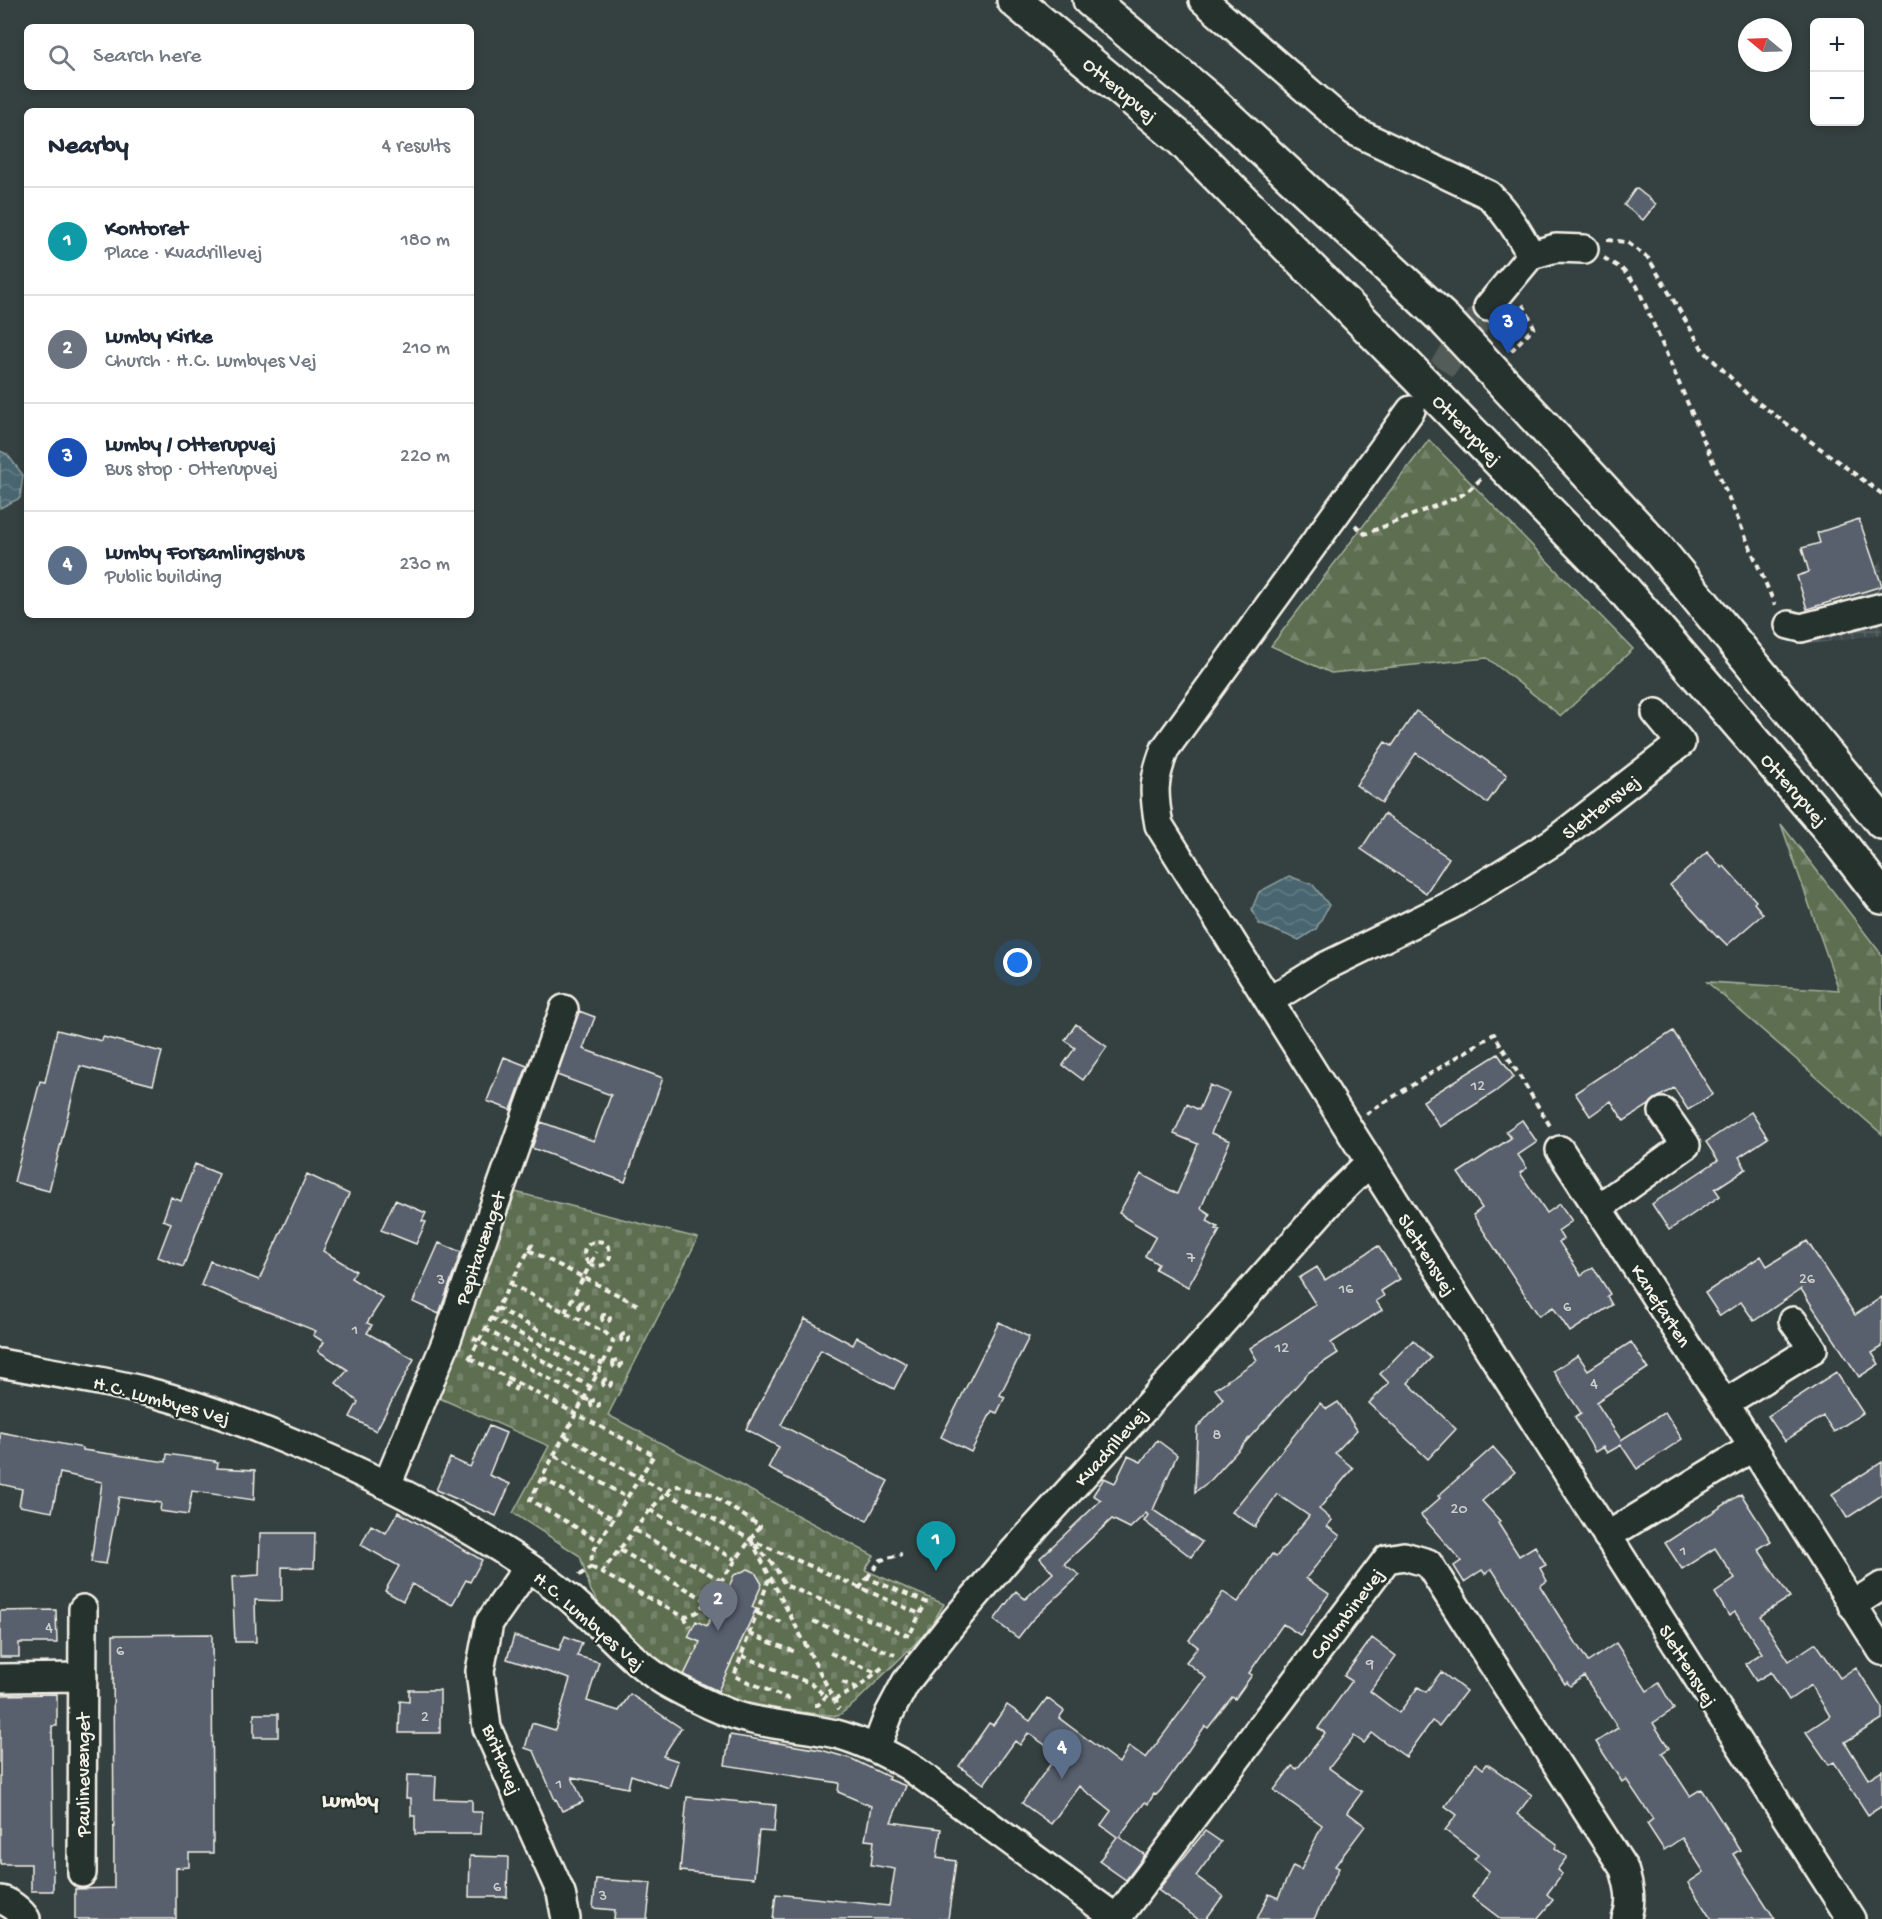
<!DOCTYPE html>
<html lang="en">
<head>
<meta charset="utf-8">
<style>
	:root { --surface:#fff; --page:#f6f6f7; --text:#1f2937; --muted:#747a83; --line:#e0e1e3; --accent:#2563eb }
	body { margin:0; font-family:"Gochi Hand",sans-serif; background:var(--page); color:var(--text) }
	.controls { position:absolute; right:18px; top:18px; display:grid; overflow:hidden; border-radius:9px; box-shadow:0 3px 9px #0003 }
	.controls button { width:54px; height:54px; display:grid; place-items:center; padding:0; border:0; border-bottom:2px solid var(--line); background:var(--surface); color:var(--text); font:30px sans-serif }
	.compass { position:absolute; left:1738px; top:18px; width:54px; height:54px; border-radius:50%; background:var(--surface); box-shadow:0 3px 9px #0003; rotate:289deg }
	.you { position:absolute; left:1018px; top:963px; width:21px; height:21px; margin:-15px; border:4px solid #fff; border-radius:50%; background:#1a73e8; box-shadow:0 0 0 9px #1a73e833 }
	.badge { display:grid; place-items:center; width:39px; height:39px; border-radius:50%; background:var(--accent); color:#fff; font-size:20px; font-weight:700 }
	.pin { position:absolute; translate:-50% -50px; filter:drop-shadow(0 2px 3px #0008) }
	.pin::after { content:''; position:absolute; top:32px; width:21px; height:18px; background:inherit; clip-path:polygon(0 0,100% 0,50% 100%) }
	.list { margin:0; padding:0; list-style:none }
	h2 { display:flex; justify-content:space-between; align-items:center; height:78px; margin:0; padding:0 24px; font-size:26px }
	h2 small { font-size:20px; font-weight:400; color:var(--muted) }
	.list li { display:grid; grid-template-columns:39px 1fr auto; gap:18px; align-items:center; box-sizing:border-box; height:108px; padding:0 24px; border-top:2px solid var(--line) }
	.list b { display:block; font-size:22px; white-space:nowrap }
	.list p { margin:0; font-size:20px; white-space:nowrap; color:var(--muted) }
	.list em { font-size:20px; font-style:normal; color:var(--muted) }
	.icon { flex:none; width:33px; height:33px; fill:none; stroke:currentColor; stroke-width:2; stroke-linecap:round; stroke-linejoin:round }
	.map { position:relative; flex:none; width:1882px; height:1919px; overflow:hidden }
	.search { position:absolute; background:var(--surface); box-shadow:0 3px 9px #0003; left:24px; top:24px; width:450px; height:66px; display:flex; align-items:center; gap:15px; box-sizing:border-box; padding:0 21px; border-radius:9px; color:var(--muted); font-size:22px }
	.panel { position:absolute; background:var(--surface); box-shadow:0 3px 9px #0003; left:24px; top:108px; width:450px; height:510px; border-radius:9px }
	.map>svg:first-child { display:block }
	.industrial { fill:url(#industrial-grid) }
	.forest { fill:url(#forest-firs); stroke:#a8b09c; stroke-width:1.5 }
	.cemetery { fill:url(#cemetery-stones); stroke:#a8b09c; stroke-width:1.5 }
	.water { fill:url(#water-waves); stroke:#8d9e9f; stroke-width:1.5 }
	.building { fill:#59616e; stroke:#f4f1e8; stroke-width:1.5 }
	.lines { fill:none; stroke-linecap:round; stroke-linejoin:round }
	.minor-tunnel { stroke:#525b59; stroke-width:27; stroke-dasharray:27 14; stroke-linecap:butt }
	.minor-casing { stroke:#f4f1e8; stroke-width:32 }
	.major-casing { stroke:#f4f1e8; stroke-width:38 }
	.path { stroke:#f4f1e8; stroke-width:4; stroke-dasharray:6 4.5; stroke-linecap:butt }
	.minor { stroke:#26332d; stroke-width:27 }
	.major { stroke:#26332d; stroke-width:33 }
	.labels { text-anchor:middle; stroke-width:4.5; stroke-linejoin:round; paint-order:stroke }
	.number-label { font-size:16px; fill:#cdcdca }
	.street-label { font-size:20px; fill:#f4f1e8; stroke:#26332d }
	.quarter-label { font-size:22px; font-weight:bold; fill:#f4f1e8; stroke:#26332d }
</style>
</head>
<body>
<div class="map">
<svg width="1882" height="1919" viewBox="0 0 1882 1919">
	<defs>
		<pattern id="industrial-grid" width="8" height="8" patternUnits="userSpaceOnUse" patternTransform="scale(1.5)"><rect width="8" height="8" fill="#404b4e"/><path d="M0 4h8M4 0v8" fill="none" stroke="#5c6568"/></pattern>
		<pattern id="forest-firs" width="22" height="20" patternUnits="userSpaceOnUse" patternTransform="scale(1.5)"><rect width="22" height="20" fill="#5d6e51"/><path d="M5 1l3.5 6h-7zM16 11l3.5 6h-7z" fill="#75836a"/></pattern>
		<pattern id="cemetery-stones" width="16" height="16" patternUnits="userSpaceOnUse" patternTransform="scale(1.5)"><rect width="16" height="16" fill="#5d6e51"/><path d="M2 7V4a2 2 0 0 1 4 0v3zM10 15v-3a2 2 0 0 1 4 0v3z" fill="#75836a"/></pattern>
		<pattern id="water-waves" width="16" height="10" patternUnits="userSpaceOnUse" patternTransform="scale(1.5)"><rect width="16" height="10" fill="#49666f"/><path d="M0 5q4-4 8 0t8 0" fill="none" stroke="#647c84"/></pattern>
	</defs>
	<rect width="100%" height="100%" fill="#354140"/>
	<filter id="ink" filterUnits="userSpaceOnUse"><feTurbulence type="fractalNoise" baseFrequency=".0167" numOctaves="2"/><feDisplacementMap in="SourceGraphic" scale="12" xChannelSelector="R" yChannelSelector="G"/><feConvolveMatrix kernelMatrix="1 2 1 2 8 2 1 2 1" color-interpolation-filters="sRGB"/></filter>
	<g filter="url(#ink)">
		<!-- industrial -->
		<path class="industrial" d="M1882,559V634L1811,644Z"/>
		<!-- forest -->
		<path class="forest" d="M1429,440L1633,649L1561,716L1487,658L1331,673L1271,646Z
			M1781,824L1882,955V1134L1707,982L1839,990Z"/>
		<!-- cemetery -->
		<path class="cemetery" d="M515,1192L698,1238L608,1415L874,1556L865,1570L944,1604L927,1632L855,1703L838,1716L783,1710L717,1696L680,1678L609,1620L591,1591L580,1556L513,1513L549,1446L437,1397Z"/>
		<!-- water -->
		<path class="water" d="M0,451L7,454L23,475L20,498L0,508Z
			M1289,876L1313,885L1329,905L1316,929L1299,940L1259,924L1252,909L1259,892Z"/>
		<!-- building -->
		<path class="building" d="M1636,188L1656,204L1643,220L1624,205Z
			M1859,519L1882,586L1807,609L1797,576L1809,572L1802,548L1820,543L1817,533Z
			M1416,711L1507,775L1487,803L1416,753L1382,803L1356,785L1385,742L1392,746Z
			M1384,814L1449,858L1426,893L1361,849Z
			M1707,852L1722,868L1724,866L1756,901L1754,903L1763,914L1727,945L1718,936L1717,937L1670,885Z
			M579,1011L595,1017L583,1049L663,1078L625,1182L532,1148L541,1122L594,1141L611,1095L557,1075Z
			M1076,1024L1107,1047L1083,1080L1063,1065L1075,1048L1065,1040Z
			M57,1030L102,1041L103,1037L162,1052L153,1085L80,1066L49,1191L14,1182L40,1081L45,1082Z
			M1673,1031L1713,1094L1688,1110L1674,1088L1655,1099L1649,1105L1624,1121L1611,1101L1590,1116L1575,1093L1631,1056L1632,1058Z
			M1498,1054L1514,1077L1495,1092L1440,1127L1423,1101Z
			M504,1057L527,1066L511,1110L487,1101Z
			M1210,1085L1229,1093L1211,1133L1230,1141L1201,1208L1210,1214L1207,1221L1218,1227L1216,1229L1220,1230L1188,1287L1155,1269L1158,1264L1145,1256L1156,1236L1124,1217V1216L1119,1213L1141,1174L1177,1194L1198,1144L1174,1134L1187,1104L1199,1110Z
			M1751,1112L1768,1138L1739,1157L1746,1169L1715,1189L1720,1196L1669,1230L1652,1204L1718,1160L1706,1142Z
			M1522,1120L1537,1142L1518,1155L1527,1168L1520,1173L1547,1213L1560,1204L1572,1221L1558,1231L1563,1239L1559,1242L1581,1275L1593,1267L1610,1294L1607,1296L1612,1305L1570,1332L1553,1307L1539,1316L1473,1215L1482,1208L1458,1173L1511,1138L1506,1131Z
			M195,1164L219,1174L183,1267L158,1257L171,1223L163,1220L171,1197L181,1201Z
			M307,1174L349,1194L323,1251L356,1271L351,1278L383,1298L367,1323L372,1325L367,1333L414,1359L376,1431L350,1417L358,1402L336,1383L348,1370L318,1351L324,1342L313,1335L316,1331L201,1285L210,1261L259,1280Z
			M395,1200L426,1213L422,1221L426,1222L416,1244L381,1230Z
			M1807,1241L1855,1315L1882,1297V1347L1872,1353L1879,1364L1859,1377L1801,1289L1754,1321L1741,1302L1720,1316L1705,1293L1761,1256L1767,1266Z
			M439,1243L461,1252L439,1314L413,1302Z
			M1378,1246L1400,1279L1381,1291L1384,1296L1376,1301L1382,1310L1331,1343L1338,1353L1309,1372L1211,1480L1195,1492L1197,1428L1223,1399L1215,1389L1257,1360L1250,1348L1316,1305L1299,1278L1317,1267L1325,1280Z
			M805,1319L853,1345L857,1337L907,1364L894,1389L821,1350L781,1425L888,1481L867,1521L768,1468L779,1447L746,1429Z
			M999,1322L1029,1337L1000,1395L1005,1397L997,1413L992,1411L971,1452L941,1437Z
			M1413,1340L1431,1358L1408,1383L1456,1429L1428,1459L1369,1403L1389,1383L1380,1374Z
			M1631,1342L1648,1368L1596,1402L1621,1440L1665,1412L1682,1439L1637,1469L1621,1445L1607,1453L1603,1447L1595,1452L1575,1417L1581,1413L1553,1371L1578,1355L1588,1370Z
			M1836,1372L1863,1413L1834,1432L1823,1416L1785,1441L1768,1416Z
			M1338,1402L1357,1430L1335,1453L1353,1468L1319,1509L1332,1520L1327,1526L1340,1536L1306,1578L1329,1594L1300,1635L1283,1624L1249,1673L1252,1675L1235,1699L1232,1697L1208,1728L1205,1726L1161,1790L1156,1795L1154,1794L1148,1804L1145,1802L1119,1837L1145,1855L1126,1880L1099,1861L1117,1837L1101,1825L1111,1811L1079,1786L1051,1824L1022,1803L1058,1754L1028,1733L1020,1745L1015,1741L984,1784L959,1766L989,1723L993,1725L1007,1705L1030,1721L1047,1698L1064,1711L1059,1718L1119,1763L1129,1746L1146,1758L1206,1678L1186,1662L1198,1647L1189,1640L1223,1592L1238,1602L1272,1554L1276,1557L1309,1516L1277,1494L1255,1527L1232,1512L1320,1403L1327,1409Z
			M489,1426L506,1433L489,1475L510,1484L496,1516L436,1490L450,1458L470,1467Z
			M0,1432L83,1448V1450L166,1462L167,1454L215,1461L214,1462L218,1463L217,1468L255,1470L254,1500L192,1491L188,1515L160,1511L161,1503L119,1497L106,1564L91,1562L102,1482L60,1473L52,1512L19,1506L22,1489L0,1484Z
			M1157,1440L1177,1455L1153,1510L1202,1542L1191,1557L1144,1521L1148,1515L1146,1513L1130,1528L1112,1519L1064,1564L1080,1575L1032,1620L1018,1638L994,1620L1016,1591L1025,1599L1053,1573L1040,1558L1101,1500L1093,1495L1104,1478L1115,1483L1128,1456L1141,1462Z
			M1493,1447L1515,1472L1482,1501L1500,1521L1498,1523L1519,1556L1535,1546L1546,1565L1540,1568L1547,1581L1540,1586L1588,1662L1616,1643L1647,1691L1659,1683L1674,1709L1653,1723L1669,1748L1662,1753L1690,1796L1701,1789L1740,1850L1733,1854L1775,1919H1711L1688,1883L1704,1872L1682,1838L1664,1850L1647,1824L1653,1819L1626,1779L1622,1782L1596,1742L1618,1728L1584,1676L1570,1686L1567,1682L1565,1684L1492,1569L1485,1574L1482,1570L1464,1582L1454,1566L1461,1561L1421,1515L1440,1498L1438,1496Z
			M1882,1462V1495L1847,1518L1832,1494Z
			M1741,1494L1771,1541L1758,1549L1790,1597L1760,1616L1789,1661L1816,1643L1840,1678L1856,1667L1882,1708V1719L1845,1742L1868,1779L1882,1770V1806L1868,1815L1834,1762L1829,1765L1806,1732L1830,1716L1811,1685L1789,1700L1771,1672L1756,1681L1745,1664L1762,1653L1735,1612L1729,1616L1715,1593L1735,1579L1715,1548L1682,1569L1665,1543Z
			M398,1512L482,1560L470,1582L466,1580L452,1605L412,1584L403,1601L385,1591L399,1566L361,1545L371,1525L386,1533Z
			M260,1533H315L314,1568L282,1567V1601L255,1600L256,1642H235L232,1577L259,1575Z
			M748,1569L755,1572L762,1584L752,1607L756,1609L718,1691L684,1675L700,1642L688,1637L696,1621L707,1626L721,1594L725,1596L734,1575Z
			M56,1610L57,1643H19V1657H0V1611Z
			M212,1634L213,1853H189V1867L176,1868V1919H75V1889L114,1888L113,1635Z
			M514,1636L559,1650L565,1636L582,1643L577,1656L599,1662L587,1701L619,1711L630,1694L681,1728L663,1756L678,1761L669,1788L631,1775L628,1788L572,1777L583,1802L562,1811L556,1799L555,1800L534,1751L525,1748L532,1723L555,1730L570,1679L507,1659Z
			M1372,1638L1396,1656L1370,1691L1399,1713L1418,1687L1426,1692L1441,1672L1466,1691L1439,1726L1432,1721L1406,1757L1372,1733L1364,1743L1354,1736L1329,1768L1362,1792L1347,1812L1365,1826L1335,1866L1339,1868L1314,1919H1257L1269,1894L1278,1898L1293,1866L1301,1870L1322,1825L1274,1790L1292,1766L1297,1769L1325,1733L1318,1728L1352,1681L1344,1676Z
			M409,1690H440V1733H399L400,1701L409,1702Z
			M57,1694V1726H52L53,1891H31V1864H0V1695Z
			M254,1714H278V1737H254Z
			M730,1735L821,1750L852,1759L889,1777L888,1779L906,1786L891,1822L941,1829L937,1858L956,1861L948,1919H773L776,1894L889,1906L895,1869L871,1865L874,1841L865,1840L871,1806L838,1792L839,1783L725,1765Z
			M1476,1763L1483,1769L1487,1764L1532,1795L1517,1814L1557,1844L1555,1848L1567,1857L1557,1870L1562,1874L1547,1894L1553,1900L1537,1919H1501L1472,1897L1489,1871L1474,1859L1478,1855L1445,1830L1457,1815L1445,1806Z
			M407,1775L436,1776L435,1799L472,1800V1812H482L481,1834H415V1816H411V1798H406Z
			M687,1797L776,1805L774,1832L759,1831L754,1878L680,1871Z
			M1205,1831L1221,1842L1196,1876L1223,1896L1206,1919H1198L1158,1890Z
			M470,1856L508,1857L507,1897H469Z
			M596,1879L651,1883L647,1919H614L615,1910L593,1908Z"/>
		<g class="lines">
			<!-- minor-tunnel -->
			<path class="minor-tunnel" d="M1417,402L1488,307"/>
			<defs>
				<path id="minor" d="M1203,0L1354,131L1489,195C1508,215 1518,231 1531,255
					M1488,307L1531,255L1556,248L1584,249
					M1411,410L1165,749C1153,780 1153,792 1159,825L1347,1126L1851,1919
					M1789,625L1801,628L1882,607
					M1269,1001L1324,967L1453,904L1553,842L1681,743L1656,713
					M1560,1150L1753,1447L1607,1536
					M1598,1208L1686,1145L1663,1112
					M0,1363C48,1372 97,1379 145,1391C193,1403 238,1420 284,1439C369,1474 451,1515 527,1566C546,1579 566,1594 583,1610C612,1636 637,1667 672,1686C694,1698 717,1710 741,1717C772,1726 805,1727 836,1734C863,1741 886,1753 910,1767L1117,1919
					M1725,1403L1813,1349L1793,1321
					M1753,1447L1882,1651
					M387,1485L446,1342L564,1009
					M528,1567L489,1623L480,1671L487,1728L561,1893L566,1919
					M1852,1605L1882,1586
					M0,1678L83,1677
					M876,1748L889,1714L906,1682L955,1620L1014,1551L1188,1361L1334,1197L1370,1162
					M82,1873L83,1609
					M0,1900C9,1901 21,1911 26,1919
					M1117,1918L1387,1559L1404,1556L1428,1563L1624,1869C1629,1886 1633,1902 1626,1919"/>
				<path id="major" d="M1014,0L1182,140L1401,360L1618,583L1827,826L1882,897
					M1090,0L1207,98L1444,319L1657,548L1882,822"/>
			</defs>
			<!-- minor casing -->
			<use href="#minor" class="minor-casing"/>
			<!-- major casing -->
			<use href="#major" class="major-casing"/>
			<!-- path -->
			<path class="path" d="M1607,240L1627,242L1649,259L1703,350L1749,396L1882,494
				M1604,258L1622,269L1637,286L1775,605
				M1511,351L1534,327L1525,308L1521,303
				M1355,525L1365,534L1460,496L1469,490L1481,479
				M1366,1114L1494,1034L1552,1129
				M529,1250L638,1305
				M510,1284L606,1333L613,1341L610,1350L530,1500L599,1541
				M579 1306a4 4 0 1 1 8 0a4 4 0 1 1-8 0Z
				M497,1308L603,1364
				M565,1312L590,1265C599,1268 612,1265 610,1252C607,1231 570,1244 590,1265L596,1252
				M602 1318a4 4 0 1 1 8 0a4 4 0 1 1-8 0Z
				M491,1318L597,1375
				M485,1329L591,1387
				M621 1338a4 4 0 1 1 8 0a4 4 0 1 1-8 0Z
				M473,1338L592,1402
				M470,1358L654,1455L592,1553L591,1567L578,1576
				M469,1359L534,1241
				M613 1364a4 4 0 1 1 8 0a4 4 0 1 1-8 0Z
				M603 1383a4 4 0 1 1 8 0a4 4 0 1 1-8 0Z
				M506,1387L510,1379
				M514,1391L518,1383
				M591 1404a4 4 0 1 1 8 0a4 4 0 1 1-8 0Z
				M565,1436L751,1540L920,1614
				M555,1456L628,1498
				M542,1478L614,1519
				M650,1510L736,1560
				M635,1530L720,1580
				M751,1540L839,1709
				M755,1545L774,1565L785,1585L909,1636
				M620,1550L707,1601
				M591,1567L684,1617L690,1626
				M601,1573L650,1510L672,1487L678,1486L710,1494L760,1526L707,1601L697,1612L684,1617
				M867,1578L881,1560L902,1554
				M769,1579L734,1676L791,1700
				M859,1589L867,1578L926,1602L909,1636
				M757,1613L781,1622
				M813,1621L895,1655
				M749,1634L798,1653
				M830,1653L877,1673
				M742,1656L812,1684L826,1697
				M842,1682L858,1688
				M834,1700L858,1688L885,1665
				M815,1705H818L830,1692"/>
			<!-- minor -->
			<use href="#minor" class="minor"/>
			<!-- major -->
			<use href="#major" class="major"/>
		</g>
	</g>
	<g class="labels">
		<!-- number labels -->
		<g class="number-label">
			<text x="1478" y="1090">12</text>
			<text x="1191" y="1262">7</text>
			<text x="1807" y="1283">26</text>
			<text x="441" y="1284">3</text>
			<text x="1346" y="1293">16</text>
			<text x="1567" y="1311">6</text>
			<text x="355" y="1334">1</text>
			<text x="1282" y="1352">12</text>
			<text x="1594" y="1388">4</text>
			<text x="1217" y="1439">8</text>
			<text x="1459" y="1513">20</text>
			<text x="1683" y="1555">1</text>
			<text x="49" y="1632">4</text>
			<text x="120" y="1655">6</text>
			<text x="1370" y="1668">9</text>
			<text x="425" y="1721">2</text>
			<text x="559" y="1788">1</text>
			<text x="497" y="1891">6</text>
			<text x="603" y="1900">3</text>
		</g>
		<!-- street labels -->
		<g class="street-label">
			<text transform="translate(1121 89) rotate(40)" y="7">Otterupvej</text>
			<text transform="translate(1468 429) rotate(46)" y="7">Otterupvej</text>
			<text transform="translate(1795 789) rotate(49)" y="7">Otterupvej</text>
			<text transform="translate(1600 806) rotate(-38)" y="7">Slettensvej</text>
			<text transform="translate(479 1248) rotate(-71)" y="7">Pepitavænget</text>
			<text transform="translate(1428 1254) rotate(58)" y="7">Slettensvej</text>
			<text transform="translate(1662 1305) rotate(57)" y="7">Kanefarten</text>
			<text transform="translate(162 1399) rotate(15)" y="7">H.C. Lumbyes Vej</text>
			<text transform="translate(1110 1446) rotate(-48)" y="7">Kvadrillevej</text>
			<text transform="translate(1346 1613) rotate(-53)" y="7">Columbinevej</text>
			<text transform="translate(590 1620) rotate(41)" y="7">H.C. Lumbyes Vej</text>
			<text transform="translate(1689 1665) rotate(58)" y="7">Slettensvej</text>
			<text transform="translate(503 1759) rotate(68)" y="7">Brittavej</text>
			<text transform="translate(82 1775) rotate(-90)" y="7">Paulinevænget</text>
		</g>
		<!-- quarter labels -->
		<g class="quarter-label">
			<text x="350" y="1806">Lumby</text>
		</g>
	</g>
</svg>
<div class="controls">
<button>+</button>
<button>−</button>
</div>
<svg class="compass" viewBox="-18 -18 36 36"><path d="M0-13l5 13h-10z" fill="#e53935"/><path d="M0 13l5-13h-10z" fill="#747a83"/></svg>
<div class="you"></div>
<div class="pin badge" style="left:936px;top:1571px;background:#0f9aa8">1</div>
<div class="pin badge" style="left:718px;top:1631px;background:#6b7280">2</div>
<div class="pin badge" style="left:1508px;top:354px;background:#1a4fb4">3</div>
<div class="pin badge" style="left:1062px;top:1779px;background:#5c6f8a">4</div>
<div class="search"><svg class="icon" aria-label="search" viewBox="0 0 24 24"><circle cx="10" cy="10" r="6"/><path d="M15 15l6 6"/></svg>Search here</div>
<section class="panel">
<h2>Nearby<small>4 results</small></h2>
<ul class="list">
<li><span class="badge" style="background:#0f9aa8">1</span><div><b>Kontoret</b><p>Place · Kvadrillevej</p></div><em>180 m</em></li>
<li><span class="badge" style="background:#6b7280">2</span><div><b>Lumby Kirke</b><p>Church · H.C. Lumbyes Vej</p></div><em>210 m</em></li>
<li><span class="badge" style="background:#1a4fb4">3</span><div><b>Lumby / Otterupvej</b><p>Bus stop · Otterupvej</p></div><em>220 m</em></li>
<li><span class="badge" style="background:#5c6f8a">4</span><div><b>Lumby Forsamlingshus</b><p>Public building</p></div><em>230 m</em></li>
</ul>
</section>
</div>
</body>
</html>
